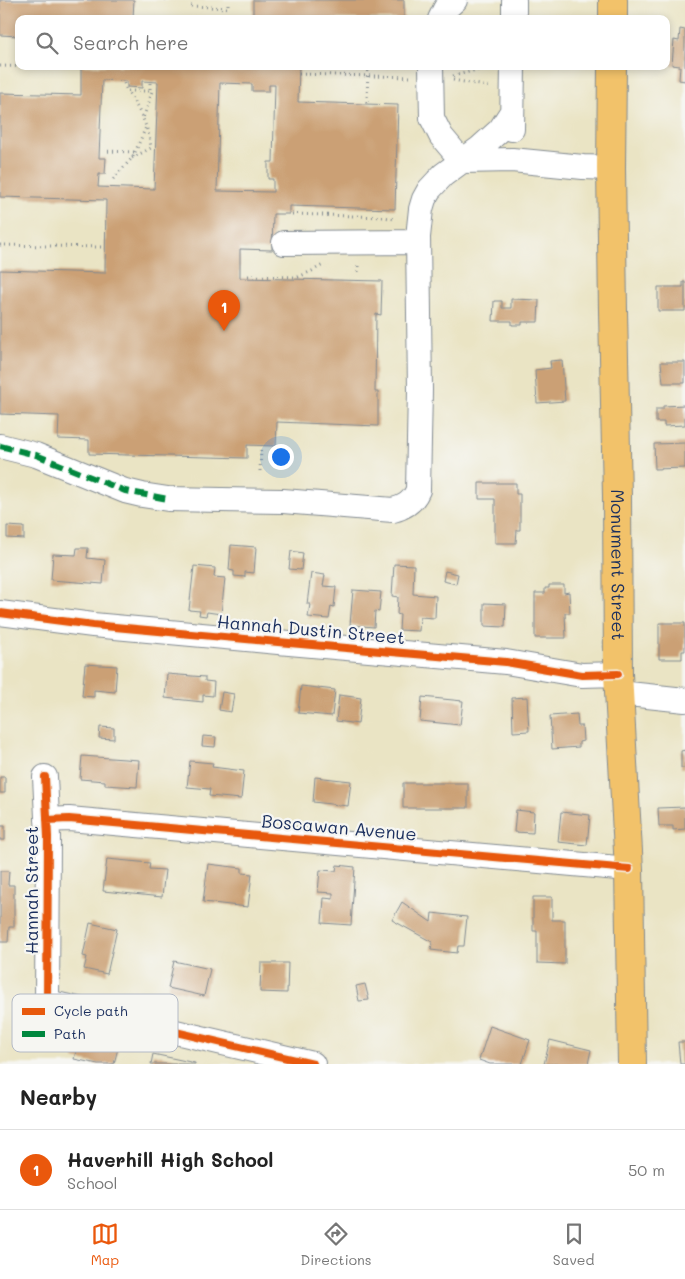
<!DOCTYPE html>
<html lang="en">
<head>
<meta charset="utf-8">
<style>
	:root { --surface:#fff; --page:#f2f2f2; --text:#222; --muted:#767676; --line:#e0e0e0; --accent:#ea580c }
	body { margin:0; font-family:Mali,sans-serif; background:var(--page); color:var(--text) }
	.you { position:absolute; left:280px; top:456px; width:18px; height:18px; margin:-12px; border:4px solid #fff; border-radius:50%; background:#1a73e8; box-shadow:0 0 0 8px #1a73e833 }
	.badge { display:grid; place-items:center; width:32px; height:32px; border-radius:50%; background:var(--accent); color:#fff; font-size:16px; font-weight:700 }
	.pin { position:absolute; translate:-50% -41px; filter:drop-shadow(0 1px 2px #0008) }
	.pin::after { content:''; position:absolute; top:26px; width:18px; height:15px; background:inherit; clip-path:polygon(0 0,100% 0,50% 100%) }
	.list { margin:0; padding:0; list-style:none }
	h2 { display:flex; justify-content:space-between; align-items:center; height:65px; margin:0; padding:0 20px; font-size:21px }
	h2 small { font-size:16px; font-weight:400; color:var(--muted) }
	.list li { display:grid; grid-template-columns:32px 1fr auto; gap:15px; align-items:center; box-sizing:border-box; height:80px; padding:0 20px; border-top:1px solid var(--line) }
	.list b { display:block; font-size:19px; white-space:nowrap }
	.list p { margin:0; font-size:16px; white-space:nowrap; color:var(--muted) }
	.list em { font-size:16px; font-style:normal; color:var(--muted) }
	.icon { flex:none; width:28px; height:28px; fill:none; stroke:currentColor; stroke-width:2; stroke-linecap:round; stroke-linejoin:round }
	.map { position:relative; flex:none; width:685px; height:1064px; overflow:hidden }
	.search { position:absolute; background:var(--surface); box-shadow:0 2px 8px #0003; left:15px; right:15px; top:15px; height:55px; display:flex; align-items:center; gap:12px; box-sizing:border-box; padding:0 18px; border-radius:10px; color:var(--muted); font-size:19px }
	.sheet { height:145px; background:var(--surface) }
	nav { display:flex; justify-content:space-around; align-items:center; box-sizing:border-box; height:70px; border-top:1px solid var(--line); background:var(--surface); font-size:14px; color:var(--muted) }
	nav a { display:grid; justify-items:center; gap:2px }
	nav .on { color:var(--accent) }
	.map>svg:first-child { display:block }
	.building { fill:#cba075; fill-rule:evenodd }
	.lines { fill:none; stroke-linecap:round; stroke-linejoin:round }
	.minor-casing { stroke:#828a91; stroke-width:26 }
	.major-casing { stroke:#828a91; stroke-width:30 }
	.path { stroke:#828a91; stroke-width:3; stroke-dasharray:1 4; stroke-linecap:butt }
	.minor { stroke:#fff; stroke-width:24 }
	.major { stroke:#f2c26a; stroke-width:28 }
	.quiet { stroke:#00873e; stroke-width:6; stroke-dasharray:12 6; stroke-linecap:butt }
	.cycleway-casing { stroke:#f6f6f2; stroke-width:11 }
	.cycleway { stroke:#e8590c; stroke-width:8 }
	.labels { text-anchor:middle; stroke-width:4.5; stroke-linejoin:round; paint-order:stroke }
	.street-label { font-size:18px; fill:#1b2f5e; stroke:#f6f6f2 }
	.key { fill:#f6f6f2; stroke:#b4bac6; stroke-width:1 }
	.key-label { font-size:14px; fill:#1b2f5e }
</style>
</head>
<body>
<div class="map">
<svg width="685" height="1064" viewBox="0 0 685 1064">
	<rect width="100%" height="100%" fill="#f6f6f2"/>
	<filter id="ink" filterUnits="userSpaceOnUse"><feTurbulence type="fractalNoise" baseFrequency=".02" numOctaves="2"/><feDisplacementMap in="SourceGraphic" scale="10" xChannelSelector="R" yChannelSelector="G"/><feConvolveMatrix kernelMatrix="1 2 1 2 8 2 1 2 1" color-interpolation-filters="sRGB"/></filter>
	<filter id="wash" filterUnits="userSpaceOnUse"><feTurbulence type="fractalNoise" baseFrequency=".0096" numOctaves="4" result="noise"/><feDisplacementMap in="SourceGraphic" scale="20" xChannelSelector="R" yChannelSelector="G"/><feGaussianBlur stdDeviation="1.12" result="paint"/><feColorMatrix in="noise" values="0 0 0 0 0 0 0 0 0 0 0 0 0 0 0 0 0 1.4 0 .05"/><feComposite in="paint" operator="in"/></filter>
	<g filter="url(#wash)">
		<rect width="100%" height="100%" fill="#eae4c4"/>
		<g id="blocks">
			<!-- building -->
			<path class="building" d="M0,0H134L133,17L138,19H19V36L0,35Z
				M253,0H404V19H253Z
				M680,29L685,30V81L679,80L680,66L672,65L674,40L679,41Z
				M81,66H299L298,102L398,105L395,209L289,206V214H273L272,250L240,249V278L382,281L381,315L376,314L375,392H378V426L277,422L276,446L247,445V458L89,454V440L58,439L59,416L0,414V270L105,273L106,200L0,197V93L81,95ZM102,80L127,81V87L142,88V81L158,82L154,189L98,187L99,174H105L106,158H99ZM220,83L252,84V91H269V85H275L273,162H268V179H273V192L217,191Z
				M683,282H685V311H658V287H683Z
				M511,299L539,300L538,322H522V325H512V321H493L494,301H502V308H511Z
				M562,360L565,401L537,403L535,370L551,368L550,361Z
				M661,362H685V383H663Z
				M685,405V425L664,426V422H656V409H663V406Z
				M685,443V468L655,469L654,444Z
				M479,483H516V494H520V530H517L516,543H495V499H479Z
				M7,526L24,527V539L7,538Z
				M231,545L256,547L254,573L245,572V577L234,576V571L229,570Z
				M77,548H88L87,558L105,560L103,584L51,580L53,554L76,555Z
				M291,551L303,553L301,570L289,569Z
				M394,564L414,565L413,594L436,596L435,618L420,617L419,631L399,630L400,615L397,614L398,597L392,596Z
				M194,566L215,568L214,577L225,578L221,614L207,612L206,616L199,615L200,611L189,610Z
				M445,571L458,574L456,584L443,581Z
				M311,573L325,575L323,586L336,587L334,607L331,606L329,619L308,617L310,604H307Z
				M549,585H564V593L569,592L570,613H565L566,638H535V593H545V588H549Z
				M353,590L381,592L379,612L375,611L374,627L350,625Z
				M484,603L506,604L505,627L484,626Z
				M659,623H685V651H682V659H659Z
				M85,664L117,666L115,692L94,690V697L82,696Z
				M167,674L205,677V681L214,682L213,696L203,695V702L165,698Z
				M301,686L335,690L332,716L298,713Z
				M222,692L234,694L231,712L219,710Z
				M339,695L361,698L358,724L336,721Z
				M422,697L463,701L460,725L420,721Z
				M527,697L529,731L513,732L512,698Z
				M577,714L578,726H582L583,741L579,742V747L552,749L550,716Z
				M100,727L114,728V739L99,738Z
				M203,736L216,737L215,747L202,746Z
				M685,750V768H681V751Z
				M82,756L139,760L137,787L105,785V781L80,779Z
				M190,761L213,763L212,767L244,771L241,799L209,796L210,789L187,787Z
				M0,777H5V793H0Z
				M315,777L351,781L348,806L313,802Z
				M403,783H468V808H403Z
				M685,807V829L673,830V826H659L658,808Z
				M516,810L534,812L533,833L514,832Z
				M561,812L590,815L587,845L558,842Z
				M0,826H5V840H0Z
				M107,859L150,863L149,869L165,870L162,897L103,891Z
				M208,864L242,868V873L252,874L248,907L203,902Z
				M337,865L355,867L351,925L322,923L324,898L333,899V893L318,892L320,870L336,871Z
				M0,871H9L8,885H14V927H9L8,942H0Z
				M533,897H552V920H565V964L537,963V931H533Z
				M402,902L431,922L432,913L467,917L464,946H458L457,953L431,950L432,942L392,920Z
				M90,923L117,929L107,974L84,969L87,957L83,956Z
				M174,961L210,969L204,996L168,988Z
				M261,963H288L287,993L260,992Z
				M365,984L369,1000L359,1001L356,986Z
				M490,1026L530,1040L522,1064H490L479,1060Z
				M81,1031L120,1040L114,1064H98L74,1059Z
				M550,1040L591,1050L588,1064H544Z
				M678,1042H685V1064H680Z
				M153,1054L195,1063V1064H151Z"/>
		</g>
	</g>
	<g filter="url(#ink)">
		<use href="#blocks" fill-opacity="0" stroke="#828a91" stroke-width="1"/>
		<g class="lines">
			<defs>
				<path id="minor" d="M440,19L445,9L455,0
					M514,19V0
					M431,66L432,118L441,136L462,161L480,148L500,130L511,113
					M512,129L513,66
					M284,243L418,242
					M0,446L36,455L125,491L142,495L168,499L283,501L393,510C405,507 413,502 418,490L420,390L418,237L421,209L424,199L429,190L443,175L462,161L512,160L583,167L611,168
					M0,613L93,625L278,642L506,662L582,675L618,674
					M619,693L685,700
					M45,777L48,837L47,1002L313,1064
					M47,820L69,819L629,869"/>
				<g id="major">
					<path d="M613,19V0"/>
					<path id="s1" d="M612,66L611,168L613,311L617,496L618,674L629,869L632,1064"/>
				</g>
			</defs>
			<!-- minor casing -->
			<use href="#minor" class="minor-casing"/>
			<!-- major casing -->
			<use href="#major" class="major-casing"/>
			<!-- path -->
			<path class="path" d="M167,0V3
				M191,6L228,8V0
				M0,66L81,68
				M299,74L411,77
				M453,76L485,68L493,67
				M453,80L491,87
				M124,83L127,91
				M150,83V91
				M367,102L368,66
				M103,151L136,152
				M132,158L151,148C149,127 139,109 127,91H152L148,105L143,118
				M113,179L133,157L146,127
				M292,214L384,217L394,219
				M0,245L101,247
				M358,272V264
				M248,276L298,277L312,271L323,265
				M260,471L261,448"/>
			<!-- minor -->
			<use href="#minor" class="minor"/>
			<!-- major -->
			<use href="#major" class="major"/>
			<!-- quiet -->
			<path class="quiet" d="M0,446L36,455L125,491L168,499"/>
			<defs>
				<path id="cycleway" d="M0,613L93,625L278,642L506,662L582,675L618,674
					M45,777L48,837L47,1002L313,1064
					M47,820L69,819L629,869"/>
			</defs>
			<!-- cycleway casing -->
			<use href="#cycleway" class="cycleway-casing"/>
			<!-- cycleway -->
			<use href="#cycleway" class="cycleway"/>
		</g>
	</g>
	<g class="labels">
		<!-- street labels -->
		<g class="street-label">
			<text dy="6" stroke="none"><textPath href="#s1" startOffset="499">Monument Street</textPath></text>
			<text transform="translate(311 630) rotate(5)" y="6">Hannah Dustin Street</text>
			<text transform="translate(339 828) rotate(5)" y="6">Boscawan Avenue</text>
			<text transform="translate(32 890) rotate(-90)" y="6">Hannah Street</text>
		</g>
	</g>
	<!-- legend -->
	<rect x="12" y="994" width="166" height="58" rx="8" class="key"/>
	<rect x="22" y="1008" width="23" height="7" fill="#e8590c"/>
	<rect x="22" y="1031" width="23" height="6" fill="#00873e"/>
	<g class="key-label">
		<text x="54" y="1016">Cycle path</text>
		<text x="54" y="1039">Path</text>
	</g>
</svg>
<div class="you"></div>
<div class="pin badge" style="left:224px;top:331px">1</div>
<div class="search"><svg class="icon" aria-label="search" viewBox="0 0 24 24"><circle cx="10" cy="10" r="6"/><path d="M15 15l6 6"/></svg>Search here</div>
</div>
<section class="sheet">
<h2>Nearby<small></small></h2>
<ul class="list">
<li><span class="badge">1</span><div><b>Haverhill High School</b><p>School</p></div><em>50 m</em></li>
</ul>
</section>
<nav>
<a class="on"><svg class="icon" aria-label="map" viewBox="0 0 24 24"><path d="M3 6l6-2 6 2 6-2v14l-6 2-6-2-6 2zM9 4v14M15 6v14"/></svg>Map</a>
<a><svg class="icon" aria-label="directions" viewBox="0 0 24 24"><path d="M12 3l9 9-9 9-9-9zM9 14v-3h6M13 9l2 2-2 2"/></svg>Directions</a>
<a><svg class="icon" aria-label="saved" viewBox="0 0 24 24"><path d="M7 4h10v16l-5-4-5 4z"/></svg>Saved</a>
</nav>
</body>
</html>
